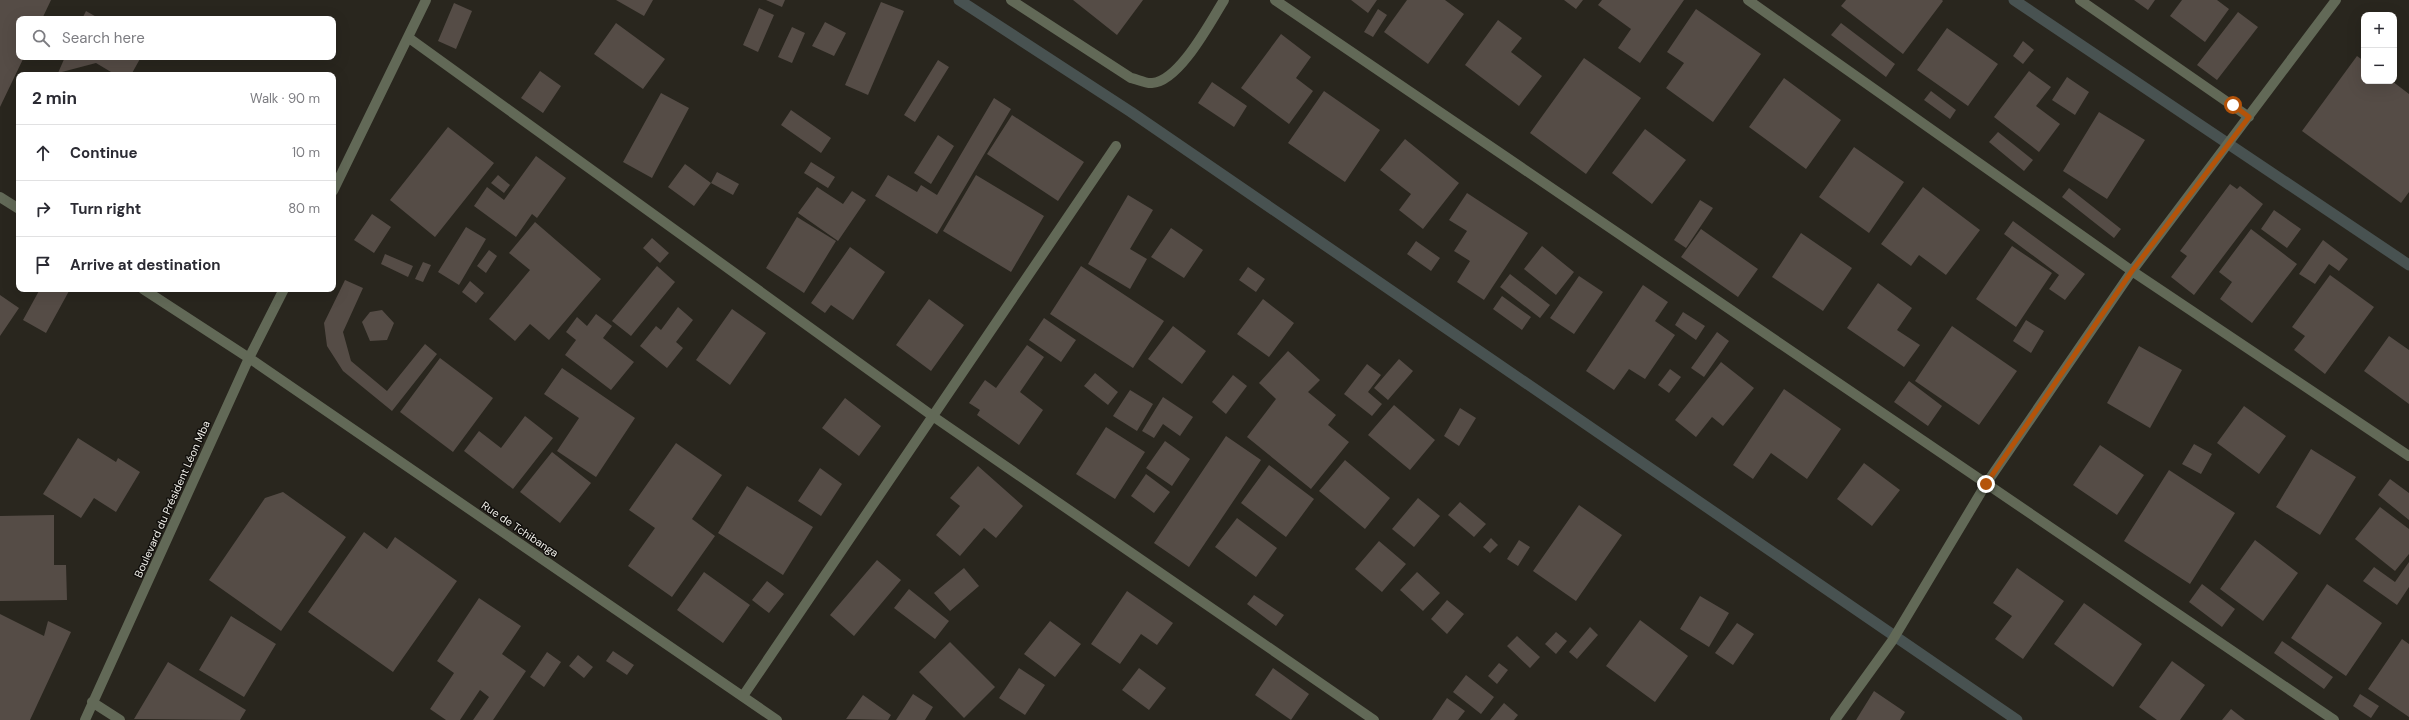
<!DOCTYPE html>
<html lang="en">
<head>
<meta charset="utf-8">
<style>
	:root { --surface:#fff; --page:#f7f7f7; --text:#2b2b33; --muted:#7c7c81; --line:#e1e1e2 }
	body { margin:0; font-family:"DM Sans",sans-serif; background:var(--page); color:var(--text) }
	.controls { position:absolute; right:12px; top:12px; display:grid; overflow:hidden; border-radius:8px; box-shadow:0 4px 16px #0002 }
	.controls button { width:36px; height:36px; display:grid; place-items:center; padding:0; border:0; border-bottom:1px solid var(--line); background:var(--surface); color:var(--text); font:20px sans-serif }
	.stop { position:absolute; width:12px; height:12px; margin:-9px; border:3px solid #b45309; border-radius:50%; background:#fff }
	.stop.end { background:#b45309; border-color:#fff; box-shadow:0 1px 4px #0008 }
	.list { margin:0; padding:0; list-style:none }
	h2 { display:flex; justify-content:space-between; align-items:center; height:52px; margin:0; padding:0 16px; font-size:17px }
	h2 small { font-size:13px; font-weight:400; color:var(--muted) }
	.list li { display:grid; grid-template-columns:26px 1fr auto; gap:12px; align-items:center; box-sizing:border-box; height:56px; padding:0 16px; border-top:1px solid var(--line) }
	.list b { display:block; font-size:15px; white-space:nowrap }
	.list em { font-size:13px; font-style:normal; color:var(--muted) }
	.icon { flex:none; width:22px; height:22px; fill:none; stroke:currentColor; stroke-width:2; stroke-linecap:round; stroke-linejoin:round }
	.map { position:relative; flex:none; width:2409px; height:720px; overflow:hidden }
	.search { position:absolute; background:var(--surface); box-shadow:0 4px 16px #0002; left:16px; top:16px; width:320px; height:44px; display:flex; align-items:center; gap:10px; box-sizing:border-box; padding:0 14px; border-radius:8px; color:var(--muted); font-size:15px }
	.panel { position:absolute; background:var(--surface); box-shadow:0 4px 16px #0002; left:16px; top:72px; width:320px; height:220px; border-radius:8px }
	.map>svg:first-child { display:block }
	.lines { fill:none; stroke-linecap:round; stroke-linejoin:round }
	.stream { stroke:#485251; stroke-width:11 }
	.building { fill:#554c46 }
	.minor { stroke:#626957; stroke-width:10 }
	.route { stroke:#b45309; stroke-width:5 }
	.labels { text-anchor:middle; stroke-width:3; stroke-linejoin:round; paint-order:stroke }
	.street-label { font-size:11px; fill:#f0efe9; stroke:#110f0c }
</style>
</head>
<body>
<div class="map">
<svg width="2409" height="720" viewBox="0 0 2409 720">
	<rect width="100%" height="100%" fill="#29261e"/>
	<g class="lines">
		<!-- stream -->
		<path class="stream" d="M959,0L1131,112L2017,720
			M2014,0L2409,265"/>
	</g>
	<!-- building -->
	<path class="building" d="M0,0H51L42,19H19V57H24L0,107Z
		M616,0H653L644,16Z
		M766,0H785L782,7Z
		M1073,0H1143L1117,35Z
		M1351,0H1377L1368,13Z
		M1407,0H1445L1464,14L1428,64L1384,32Z
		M1564,0H1583L1576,9Z
		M1602,0H1684L1640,63L1618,48L1631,29L1598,5Z
		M1846,0H1942L1943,1L1903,54L1841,6Z
		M2134,0H2155L2148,10Z
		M2182,0H2217L2229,9L2205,42L2170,16Z
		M881,2L904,11L868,95L845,85Z
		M454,3L472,11L456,49L438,41Z
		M759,8L774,15L758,52L743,45Z
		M1378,9L1387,15L1373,37L1364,32Z
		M1696,9L1761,54L1713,122L1666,88L1684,63L1667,52Z
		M86,11L100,19H82Z
		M2238,12L2258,27L2217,80L2197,65Z
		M1498,20L1522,38L1511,52L1542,76L1519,106L1465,65Z
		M825,22L846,33L834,56L812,46Z
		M616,23L665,59L643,89L594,54Z
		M1841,23L1895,64L1886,77L1831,35Z
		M792,27L805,33L792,63L778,57Z
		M1947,28L1998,64L1968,106L1917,70Z
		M1281,34L1311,57L1296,78L1313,91L1289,124L1241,88Z
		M2023,41L2034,50L2023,64L2013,56Z
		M2357,56L2364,61V81H2392L2409,94V192L2401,203L2302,131Z
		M65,57H141L131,75H116L96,63L58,73Z
		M1584,58L1641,98L1586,174L1530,133Z
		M938,60L949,67L915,122L904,115Z
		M540,71L561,86L543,113L521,98Z
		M2029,71L2051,87L2036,106L2060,124L2039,152L1994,117Z
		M2067,77L2089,92L2075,115L2052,100Z
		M1784,78L1841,120L1806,169L1749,127Z
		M1212,82L1247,106L1234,127L1198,103Z
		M1324,91L1380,130L1345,182L1288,143Z
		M1931,91L1956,110L1950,119L1924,100Z
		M661,93L689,108L652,178L623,162Z
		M994,98L1011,109L937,234L875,196L888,175L917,192L921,185L937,195Z
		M791,110L831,138L821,153L781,125Z
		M2099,112L2145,140L2107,199L2063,171Z
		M1012,115L1084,162L1058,201L987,154Z
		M448,127L494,163L435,237L390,200Z
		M1645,129L1686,160L1652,204L1612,173Z
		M1998,132L2033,160L2024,171L1989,142Z
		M938,135L954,146L931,184L914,173Z
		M1405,139L1459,183L1423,229L1399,210L1411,194L1380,170Z
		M1854,147L1904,182L1869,233L1819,197Z
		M536,156L566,178L537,218L532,214L516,237L474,206L487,187L504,200Z
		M811,162L835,177L828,188L804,173Z
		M685,164L711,183L694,206L668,187Z
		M717,172L739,184L733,195L711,183Z
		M498,175L510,185L504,193L491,183Z
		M976,175L1044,216L1011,272L943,231Z
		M2230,184L2237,189L2240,186L2263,204L2194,295L2171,277L2187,256L2180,251Z
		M817,187L843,204L852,191L866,200L838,241L798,213Z
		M1923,187L1980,230L1946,275L1919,255L1911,266L1881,244Z
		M2069,188L2121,229L2114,238L2062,197Z
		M1467,193L1528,233L1484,300L1457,282L1470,261L1454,251L1467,231L1449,220Z
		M1128,195L1153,210L1130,249L1147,259L1130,289L1088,264Z
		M1700,200L1713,208L1686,248L1674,240Z
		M2274,210L2301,229L2287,248L2261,229Z
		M372,214L391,227L374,253L354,240Z
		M797,217L836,241L804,293L766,268Z
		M2013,221L2085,274L2065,300L2049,289L2059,275L2004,234Z
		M535,222L601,279L549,340L530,324L515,341L489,319L530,270L509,253Z
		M466,227L486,239L459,285L438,272Z
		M1171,228L1203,250L1184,278L1151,257Z
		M1701,229L1758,269L1738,297L1681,257Z
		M2251,229L2297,264L2252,323L2220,299L2232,282L2219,272Z
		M1801,233L1852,268L1823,311L1772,277Z
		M652,238L669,253L660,263L643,248Z
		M2323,240L2348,259L2339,271L2329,264L2315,284L2299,274Z
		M1416,241L1440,258L1431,271L1407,254Z
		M1542,246L1574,272L1556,295L1524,269Z
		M2012,246L2052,273L2016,327L1976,299Z
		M850,247L885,272L853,320L831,305L825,313L811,303Z
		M489,250L497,256L486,273L477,266Z
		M385,254L413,266L408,277L381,264Z
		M423,262L431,265L423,282L415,279Z
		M657,266L675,282L631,336L612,321Z
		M1081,266L1164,321L1133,368L1050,314Z
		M1248,267L1265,279L1256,292L1239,280Z
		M1510,274L1550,305L1540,318L1500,287Z
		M2330,275L2374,307L2325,374L2294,350L2305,336L2292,327Z
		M1579,276L1603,292L1574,334L1550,318Z
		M345,280L363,288L343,332L351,361L387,391L425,344L437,354L392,411L343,371L327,346L324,323Z
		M470,281L484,293L476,303L462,292Z
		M1878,283L1912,308L1897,330L1920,345L1904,367L1847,328Z
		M1643,285L1668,302L1655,321L1675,335L1645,379L1629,369L1614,390L1586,371Z
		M40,289H65L69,291L46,333L23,320Z
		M0,295L19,308L0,336Z
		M1502,296L1531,317L1522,330L1493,309Z
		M929,299L964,325L931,371L896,345Z
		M1263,299L1294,323L1269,357L1237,334Z
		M678,307L693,320L676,342L683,348L667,368L640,346L656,326L661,330Z
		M732,309L766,333L730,385L696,360Z
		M382,310L394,323L387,340L370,341L362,322L370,312Z
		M1683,312L1705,326L1696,340L1675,325Z
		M596,314L612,326L603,338L634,362L611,390L565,355L576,340L566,332L577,317L587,326Z
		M1044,318L1076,340L1061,362L1029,340Z
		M2026,320L2044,331L2031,353L2013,341Z
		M1173,326L1206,351L1182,384L1148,359Z
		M1952,326L2017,371L1979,425L1915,381Z
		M1717,332L1729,341L1704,377L1691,368Z
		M2389,336L2409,350V404L2364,371Z
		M1027,345L1044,357L1020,392L1043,410L1019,445L977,415L980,410L969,403L985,380L996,388Z
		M2139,346L2182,370L2150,428L2107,403Z
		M1288,351L1320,380L1308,392L1336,415L1328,425L1349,442L1311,489L1247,437L1276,399L1259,383Z
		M440,358L493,398L453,452L400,412Z
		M1399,359L1413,371L1388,400L1374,388Z
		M1721,362L1754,388L1723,426L1712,417L1696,437L1675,420Z
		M1367,364L1381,375L1368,392L1382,404L1372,416L1344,394Z
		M562,368L635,418L596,477L557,451L579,418L544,394Z
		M1670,369L1681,377L1669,393L1658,385Z
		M1095,373L1118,392L1108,405L1084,386Z
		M1233,375L1247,386L1226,414L1212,402Z
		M1909,381L1942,406L1928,426L1894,402Z
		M1784,389L1841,429L1807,479L1771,453L1753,479L1733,465Z
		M1130,390L1153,404L1137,431L1113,416Z
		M1163,397L1193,417L1180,436L1163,424L1154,438L1142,431Z
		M845,398L881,426L859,456L822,428Z
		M1394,405L1435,440L1410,470L1368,435Z
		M2244,406L2286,436L2259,474L2217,443Z
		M1460,408L1476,418L1459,446L1444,436Z
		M525,416L553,438L513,489L464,451L479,431L501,448Z
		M1106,427L1145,452L1115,499L1076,474Z
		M1226,436L1261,460L1189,567L1154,543Z
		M78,438L116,462L118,458L140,472L116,512L94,498L81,518L43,494Z
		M1165,441L1190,459L1172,486L1146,468Z
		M676,443L722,475L692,519L715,536L672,597L628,566L655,528L629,510Z
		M2194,444L2212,454L2201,474L2182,464Z
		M2100,445L2144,475L2117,515L2073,485Z
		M2311,449L2356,477L2320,535L2276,507Z
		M552,452L591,483L560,523L520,492Z
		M1345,460L1390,498L1365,529L1319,491Z
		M1864,463L1900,490L1872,526L1837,499Z
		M1269,465L1314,499L1286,537L1241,503Z
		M978,466L1023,506L996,538L984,528L960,556L936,535L960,506L950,498Z
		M820,468L842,484L821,516L798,501Z
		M2169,470L2235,513L2190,584L2124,541Z
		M1146,474L1170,492L1154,513L1131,496Z
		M2390,479L2409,493V520L2378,495Z
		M747,486L813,527L783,575L718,533Z
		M283,492L346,537L281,631L209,580L265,498Z
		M1418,498L1440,516L1414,547L1392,529Z
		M1460,502L1486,524L1474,537L1448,515Z
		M1579,505L1622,535L1576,601L1533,571Z
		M2380,507L2409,529V554L2395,571L2355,539Z
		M54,515V565H66L67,600L0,601V516Z
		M1237,518L1277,548L1256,577L1215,547Z
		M364,532L387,549L395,537L457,581L393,672L308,612Z
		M1491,538L1498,545L1490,553L1483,547Z
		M1519,540L1530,547L1518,566L1507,559Z
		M2255,540L2298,573L2263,621L2220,589Z
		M1379,541L1406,564L1382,592L1355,569Z
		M877,560L901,580L854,636L830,615Z
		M2409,562V587L2397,605L2363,581L2374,567L2395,582Z
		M964,568L979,586L950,611L934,593Z
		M2017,568L2064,601L2023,659L1995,639L2012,616L1993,603Z
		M704,572L750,605L723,643L677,610Z
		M1417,572L1440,593L1423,611L1400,590Z
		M767,581L784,594L769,613L752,600Z
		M2202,584L2235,609L2222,627L2189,602Z
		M2327,584L2382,623L2346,676L2291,638Z
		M909,589L949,621L935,639L894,608Z
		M1127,591L1173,623L1157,645L1141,634L1120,664L1091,644Z
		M1254,595L1284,615L1276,626L1247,604Z
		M1700,596L1729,613L1709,647L1680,629Z
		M479,598L521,626L502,654L526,671L493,720H473L489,697L480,690L460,720H446L430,709L454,673L437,661Z
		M1447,600L1464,614L1447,634L1431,619Z
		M2084,603L2142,644L2113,687L2054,644Z
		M0,614L44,636L48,621L71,632L30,720H0Z
		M231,616L276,644L244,697L199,670Z
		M1640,620L1688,656L1655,702L1606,666Z
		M1050,621L1081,644L1055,677L1024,654Z
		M1737,623L1754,634L1733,665L1715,653Z
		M1590,627L1598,635L1577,659L1569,652Z
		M1556,632L1567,641L1556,654L1545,644Z
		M1517,636L1540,657L1530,668L1507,646Z
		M2402,639L2409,644V717L2368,689Z
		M2282,641L2333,677L2324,689L2274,653Z
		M950,642L995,687L964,718L919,672Z
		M613,651L634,665L627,675L606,661Z
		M547,652L561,662L544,687L530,677Z
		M578,655L593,667L584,678L569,666Z
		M2172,661L2205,685L2180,720H2157L2139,707Z
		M168,662L246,710L240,720L134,719Z
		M1499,663L1508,670L1497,684L1488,676Z
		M1019,668L1045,685L1025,715L999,698Z
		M1139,668L1166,688L1149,710L1122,690Z
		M1273,668L1309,694L1291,720L1255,695Z
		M1466,675L1494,697L1481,714L1453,692Z
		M1874,691L1905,712L1900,720H1856Z
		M913,694L933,707L925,720H896Z
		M2360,694L2379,706L2371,718L2353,706Z
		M863,695L891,715L888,720L846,719Z
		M1447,698L1465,711L1458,720H1432Z
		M1504,703L1518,715L1514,720H1490Z
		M2231,709L2245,720H2222Z"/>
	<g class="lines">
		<!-- minor -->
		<path class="minor" d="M1011,0L1131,78C1137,79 1146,84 1152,83C1179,82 1211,21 1224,0
			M1275,0L2334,720
			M1748,0L2132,271L2409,456
			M2080,0L2249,117
			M409,38L934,417L1374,720
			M333,191L426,0
			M0,197L19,209
			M143,289L249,358L777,720
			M743,696L1116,146
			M92,702L120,720
			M85,720L249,358L284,289
			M1835,720L1892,641L1986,484L2132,271L2336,0"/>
	</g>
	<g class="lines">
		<!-- route -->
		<path class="route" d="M1986,484L2132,271L2249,117L2233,105"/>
	</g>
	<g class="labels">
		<!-- street labels -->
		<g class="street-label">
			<text transform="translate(172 499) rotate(-66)" y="4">Boulevard du Président Léon Mba</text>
			<text transform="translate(520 529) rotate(34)" y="4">Rue de Tchibanga</text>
		</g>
	</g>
</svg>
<div class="controls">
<button>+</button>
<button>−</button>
</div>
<div class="stop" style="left:2233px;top:105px"></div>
<div class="stop end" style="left:1986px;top:484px"></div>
<div class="search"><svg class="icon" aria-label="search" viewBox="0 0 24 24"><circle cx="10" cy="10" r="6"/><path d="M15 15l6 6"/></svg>Search here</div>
<section class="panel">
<h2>2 min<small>Walk · 90 m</small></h2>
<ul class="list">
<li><svg class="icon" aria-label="ahead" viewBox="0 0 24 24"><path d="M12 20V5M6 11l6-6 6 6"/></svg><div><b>Continue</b></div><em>10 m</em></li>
<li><svg class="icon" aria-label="right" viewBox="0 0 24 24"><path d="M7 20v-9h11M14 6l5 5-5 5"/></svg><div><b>Turn right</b></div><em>80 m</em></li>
<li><svg class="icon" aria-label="arrive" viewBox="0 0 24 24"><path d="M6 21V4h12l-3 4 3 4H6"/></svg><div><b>Arrive at destination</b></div></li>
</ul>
</section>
</div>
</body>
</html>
